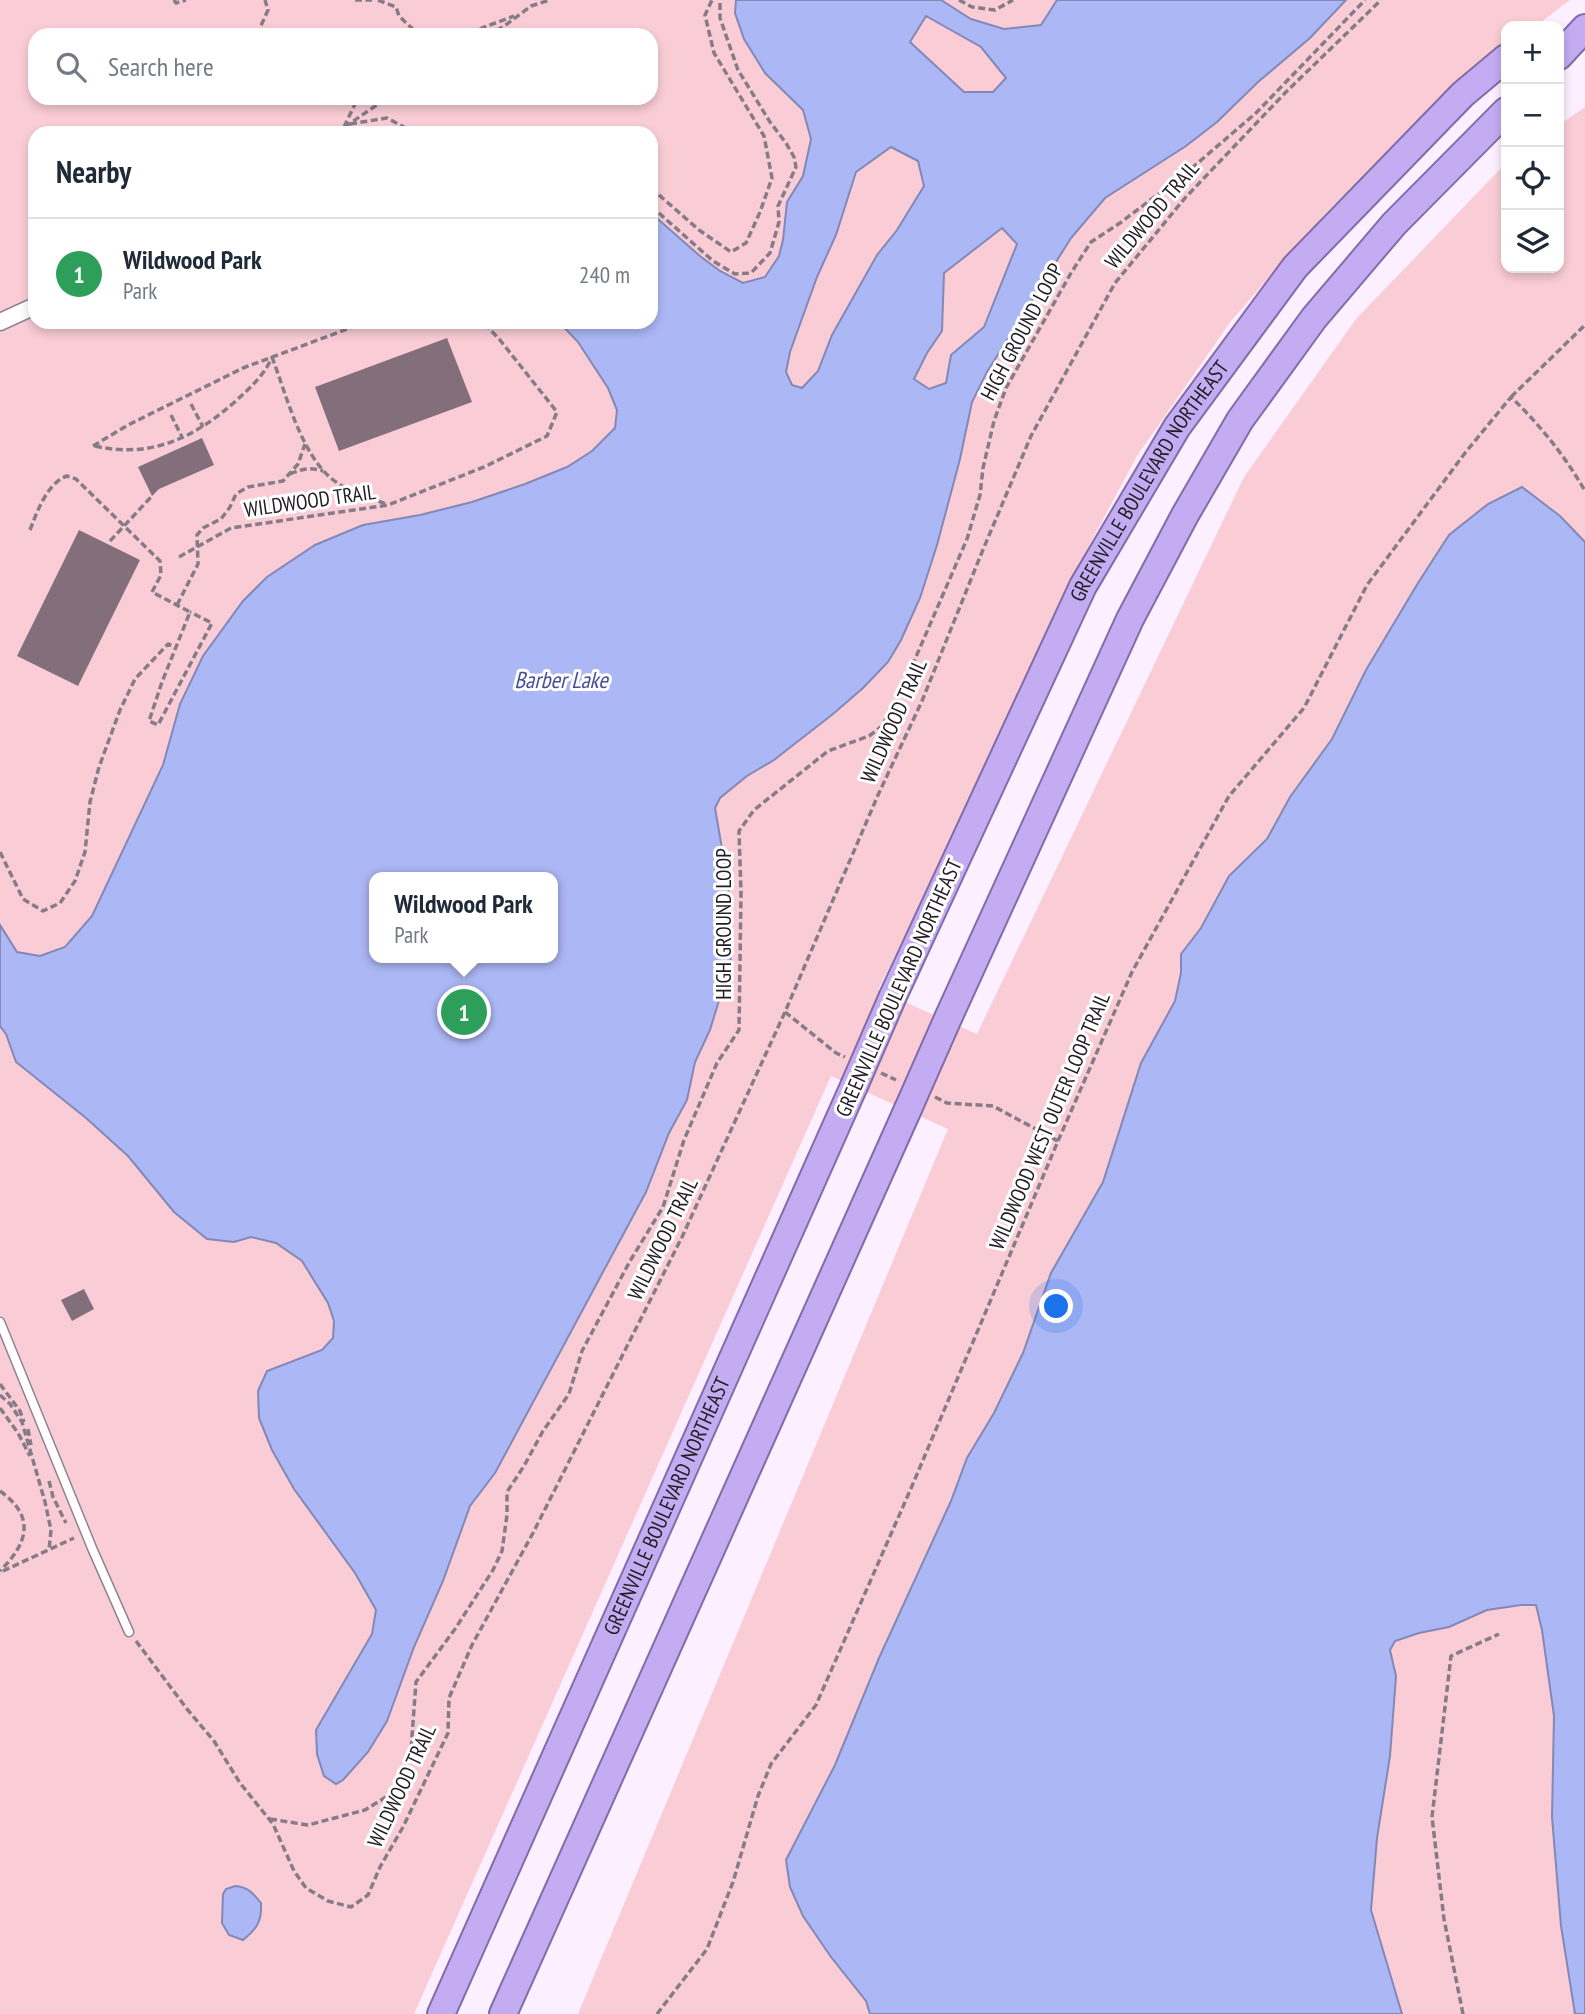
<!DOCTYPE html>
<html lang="en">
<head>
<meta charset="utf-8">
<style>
	:root { --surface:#fff; --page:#f6f6f7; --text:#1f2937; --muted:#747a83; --line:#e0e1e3; --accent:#9b671e }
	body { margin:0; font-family:"PT Sans Narrow",sans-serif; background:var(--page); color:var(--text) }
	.controls { position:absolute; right:21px; top:21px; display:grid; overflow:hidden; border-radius:14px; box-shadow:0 4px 10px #0003 }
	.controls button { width:63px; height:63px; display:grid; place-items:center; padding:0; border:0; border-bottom:2px solid var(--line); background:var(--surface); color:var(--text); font:35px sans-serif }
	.you { position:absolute; left:1057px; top:1307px; width:24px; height:24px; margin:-18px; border:5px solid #fff; border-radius:50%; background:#1a73e8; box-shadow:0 0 0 10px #1a73e833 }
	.badge { display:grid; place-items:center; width:46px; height:46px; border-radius:50%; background:var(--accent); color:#fff; font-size:23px; font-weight:700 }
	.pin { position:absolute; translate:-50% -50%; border:4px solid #fff; box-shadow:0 2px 7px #0006 }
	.popup { position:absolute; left:369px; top:872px; width:189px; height:91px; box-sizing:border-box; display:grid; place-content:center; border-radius:14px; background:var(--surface); filter:drop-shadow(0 2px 5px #0005); font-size:23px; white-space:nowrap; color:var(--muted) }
	.popup b { font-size:26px; color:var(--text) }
	.popup::after { content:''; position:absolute; left:50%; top:100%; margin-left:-14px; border:14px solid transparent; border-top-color:var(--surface) }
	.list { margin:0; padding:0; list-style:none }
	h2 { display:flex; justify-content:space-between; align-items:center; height:91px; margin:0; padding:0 28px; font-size:30px }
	h2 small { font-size:23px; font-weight:400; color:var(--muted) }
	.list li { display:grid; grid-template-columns:46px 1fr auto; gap:21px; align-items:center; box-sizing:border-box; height:112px; padding:0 28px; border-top:2px solid var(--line) }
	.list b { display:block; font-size:26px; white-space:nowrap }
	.list p { margin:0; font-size:23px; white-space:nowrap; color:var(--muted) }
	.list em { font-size:23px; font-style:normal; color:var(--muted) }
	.icon { flex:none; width:38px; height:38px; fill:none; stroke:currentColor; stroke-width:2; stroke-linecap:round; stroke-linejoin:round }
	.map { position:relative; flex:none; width:1585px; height:2014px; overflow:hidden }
	.search { position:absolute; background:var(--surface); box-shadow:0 4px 10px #0003; left:28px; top:28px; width:630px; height:77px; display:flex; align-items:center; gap:18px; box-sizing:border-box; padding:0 24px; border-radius:21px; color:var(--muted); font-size:26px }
	.panel { position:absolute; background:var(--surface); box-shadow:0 4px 10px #0003; left:28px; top:126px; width:630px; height:203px; border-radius:21px }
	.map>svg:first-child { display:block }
	.green { fill:#facdd6; fill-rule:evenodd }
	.water { fill:#acb7f5; stroke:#8388b6; stroke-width:2; fill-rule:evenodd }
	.building { fill:#836f7b }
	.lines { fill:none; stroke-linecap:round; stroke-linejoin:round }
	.service-casing { stroke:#908293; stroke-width:11 }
	.minor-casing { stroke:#908293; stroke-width:19 }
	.trunk-casing { stroke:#816ca8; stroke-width:30 }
	.path { stroke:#867c88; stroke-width:3.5; stroke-dasharray:7 3.5; stroke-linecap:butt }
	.service { stroke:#fff; stroke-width:8 }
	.minor { stroke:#fff; stroke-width:16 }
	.trunk { stroke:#c3acf2; stroke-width:26 }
	.trunk-bridge-casing { stroke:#816ca8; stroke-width:30; stroke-linecap:butt }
	.trunk-bridge { stroke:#c3acf2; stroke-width:26 }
	.labels { text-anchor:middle; stroke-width:6; stroke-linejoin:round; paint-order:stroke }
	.street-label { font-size:21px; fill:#221c23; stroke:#fff }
	.water-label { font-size:23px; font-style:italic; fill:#484f99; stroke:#fff }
</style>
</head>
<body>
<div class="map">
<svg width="1585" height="2014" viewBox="0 0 1585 2014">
	<rect width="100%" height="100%" fill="#fcefff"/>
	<!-- green -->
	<path class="green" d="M0,0H1570L1536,26H1506V49L1440,100L1325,214L1231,321L1137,456L1073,575L927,890L878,990L977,1034L1244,477L1356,319L1506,163V268H1559V125L1585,107V2014H578L948,1129L831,1076L414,2014H0ZM35,35H651V98H35ZM35,133H651V322H35ZM375,877H553V958H375Z"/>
	<!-- water -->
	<path class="water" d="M736,0H941L971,19L1004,29L1041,25L1057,0H1346L1310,38L1258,82L1217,122L1186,146L1105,198L1071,238L987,372L972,402L960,459L937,545L920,598L901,640L888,662L863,688L833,714L774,760L747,776L720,798L715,808L729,889L723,922L731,961L710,1030L695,1062L687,1100L669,1133L646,1192L495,1473L470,1506L443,1581L414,1647L387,1721L368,1752L343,1780L336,1784L324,1776L317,1754L316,1730L372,1634L376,1610L355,1573L294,1489L272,1450L259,1418L258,1391L267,1371L322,1350L333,1338L334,1321L328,1303L302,1261L276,1243L251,1237L234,1242L207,1239L174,1212L128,1156L86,1118L16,1062L6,1034L0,1026V925L17,952L40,956L65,947L92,916L163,765L180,704L203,656L243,601L267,577L315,545L363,525L420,515L472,502L525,484L567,467L592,451L615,428L617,410L608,388L578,342L559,322H651V213L700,256L720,271L743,283L765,277L779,256L783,240L787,202L803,176L811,139L803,110L765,73L744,39L735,13ZM926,16L981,47L1006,78L993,92H964L910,42ZM891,147L918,161L924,186L897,230L877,255L832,335L818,371L802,388L792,385L786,372L790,352L817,277L836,235L856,172ZM1002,228L1017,244L984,327L951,355L946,383L929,389L914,379L927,353L942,331L944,273ZM375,877H553V958H375Z
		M1522,487L1560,516L1585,542V2014H1575L1561,1926L1552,1817L1554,1716L1542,1630L1536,1605H1521L1487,1610L1449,1627L1419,1633L1395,1641L1390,1650L1396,1676L1390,1756L1377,1838L1371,1910L1402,2014H870L866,2001L831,1957L803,1916L790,1887L786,1860L835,1765L879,1658L951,1501L967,1458L994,1413L1023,1353L1051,1273L1103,1182L1141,1063L1175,1001L1181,973V954L1201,928L1229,876L1267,839L1290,797L1332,739L1366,670L1418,583L1449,535L1488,504Z
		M235,1886C248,1887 253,1893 261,1903C262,1921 257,1929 243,1940L229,1935L222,1923L223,1894L226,1889Z"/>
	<!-- building -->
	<path class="building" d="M447,338L472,402L339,451L315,387Z
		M202,438L214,465L159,489L152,496L138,467Z
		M79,530L140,560L78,686L17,656Z
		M84,1289L94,1309L72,1321L61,1300Z"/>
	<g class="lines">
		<defs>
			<path id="service" d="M0,1322L92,1548L129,1632"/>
			<path id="minor" d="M0,322L35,306"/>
			<g id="trunk">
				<path d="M1559,56L1585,28"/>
				<path id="s1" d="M893,996L1083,586L1177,427L1295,267L1463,94L1506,58"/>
				<path d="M949,1016L1130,619L1185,515L1240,420L1314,318L1394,224L1506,111"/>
				<path id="s2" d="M441,2014L854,1086"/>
				<path d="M503,2014L908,1109"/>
			</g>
		</defs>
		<!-- service casing -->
		<use href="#service" class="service-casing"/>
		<!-- minor casing -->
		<use href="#minor" class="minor-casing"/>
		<!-- trunk casing -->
		<use href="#trunk" class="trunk-casing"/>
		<!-- path -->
		<path class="path" d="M174,0L176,3L186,0
			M355,0H372
			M378,0L396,7L399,16L419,35
			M959,0L972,7L995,10L1013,0
			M261,35L259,30L268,10L265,0
			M282,35L290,30L314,35
			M363,35H366
			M471,35L482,28L514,16
			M487,35L503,27L531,6L550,0
			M350,124L387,118L415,133
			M344,127L355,104L364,98
			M336,133L387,98
			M651,188L699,230L731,252L746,243L760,212L772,178L764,136L714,53L705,15L712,0
			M651,206L713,261L735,274L751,273L770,253L779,222L778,206L796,167L794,157L786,143L770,122L738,70L720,18V0
			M272,357C286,394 301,454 332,479C347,491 369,497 386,504
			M1511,397L1585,325
			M191,404L203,427
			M171,415L182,437
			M93,446L128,425L243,368L366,322
			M95,446C152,459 196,437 238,399C251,387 265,374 272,357
			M290,474C302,469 310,467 323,471
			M30,530C37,512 47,483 67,476L76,479L160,561L161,575L152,592L190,612L162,682L149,721L158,725L212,623L190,612
			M110,541L152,496
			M179,557L231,528L388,505L484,467L547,436L557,412L500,340L483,322
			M177,605L198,564L197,535L203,528L221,519L230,507L236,494L248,487L283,481L298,464L305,444
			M0,852L23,899L43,911L60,903L75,881L85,852L90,802L99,767L120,710L135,679L168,644L176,647
			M785,1012L836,1053L845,1057
			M881,1073L896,1080
			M935,1097L947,1103L993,1106L1058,1141
			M0,1384L20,1411L24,1422
			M0,1395L10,1404L22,1422L45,1502L51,1530L49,1550
			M0,1408L18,1433L30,1456
			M28,1429L31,1445
			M49,1481L53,1497L66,1523
			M0,1491C36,1517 28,1543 0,1571
			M3,1571L74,1538
			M136,1641L187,1709L214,1741L240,1783L273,1824L294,1871L306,1888L328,1901L351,1907L368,1895L380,1867L403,1827L448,1733L449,1698L472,1645L533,1533L682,1237L785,1012L878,795L922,701L982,552L1031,436L1115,283L1185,198L1286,92L1381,0
			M270,1819L308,1825L365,1810L389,1795L403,1775L411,1750L416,1682L455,1629L493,1570L502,1551L507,1515V1492L524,1466L543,1431L569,1394L582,1351L630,1261L663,1207L684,1140L717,1063L739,1030L741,893L739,831L754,810L828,751L869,736L881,727L896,703L967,539L980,495L983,468L994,421L1006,388L1071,273L1091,242L1120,223L1186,173L1256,113L1365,0
			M657,2014L707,1949L733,1882L758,1796L771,1764L816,1705L912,1486L1058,1141L1132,972L1229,796L1304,708L1367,585L1465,453L1511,397C1540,425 1565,456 1585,491
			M1463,2014L1444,1919L1432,1817L1451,1656L1499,1634"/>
		<!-- service -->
		<use href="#service" class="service"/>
		<!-- minor -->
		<use href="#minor" class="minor"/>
		<!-- trunk -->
		<use href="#trunk" class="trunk"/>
		<defs>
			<path id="trunk-bridge" d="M854,1086L893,996
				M908,1109L949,1016"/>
		</defs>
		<!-- trunk-bridge casing -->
		<use href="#trunk-bridge" class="trunk-bridge-casing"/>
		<!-- trunk-bridge -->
		<use href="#trunk-bridge" class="trunk-bridge"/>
	</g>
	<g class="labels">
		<!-- street labels -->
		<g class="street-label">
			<text transform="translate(1152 215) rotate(-50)" y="7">WILDWOOD TRAIL</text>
			<text transform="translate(1022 332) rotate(-62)" y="7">HIGH GROUND LOOP</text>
			<text dy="7" stroke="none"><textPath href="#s1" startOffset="576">GREENVILLE BOULEVARD NORTHEAST</textPath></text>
			<text transform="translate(310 501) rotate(-8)" y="7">WILDWOOD TRAIL</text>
			<text transform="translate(894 721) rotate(-66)" y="7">WILDWOOD TRAIL</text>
			<text transform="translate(724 924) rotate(-90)" y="7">HIGH GROUND LOOP</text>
			<text transform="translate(899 988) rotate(-66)" y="7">GREENVILLE BOULEVARD NORTHEAST</text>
			<text transform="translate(1050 1121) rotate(-67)" y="7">WILDWOOD WEST OUTER LOOP TRAIL</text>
			<text transform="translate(663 1239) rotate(-64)" y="7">WILDWOOD TRAIL</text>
			<text dy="7" stroke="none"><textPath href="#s2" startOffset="556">GREENVILLE BOULEVARD NORTHEAST</textPath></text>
			<text transform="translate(402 1786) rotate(-65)" y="7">WILDWOOD TRAIL</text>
		</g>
		<!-- water labels -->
		<g class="water-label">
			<text x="561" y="688">Barber Lake</text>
		</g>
	</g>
</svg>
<div class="controls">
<button>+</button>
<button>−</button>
<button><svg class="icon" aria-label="locate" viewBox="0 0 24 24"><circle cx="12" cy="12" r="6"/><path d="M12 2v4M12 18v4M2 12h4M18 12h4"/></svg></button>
<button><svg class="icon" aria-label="layers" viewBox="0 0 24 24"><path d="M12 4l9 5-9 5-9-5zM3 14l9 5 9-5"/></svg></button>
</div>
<div class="you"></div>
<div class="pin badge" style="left:464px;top:1012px;background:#2e9e5b">1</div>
<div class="popup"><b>Wildwood Park</b>Park</div>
<div class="search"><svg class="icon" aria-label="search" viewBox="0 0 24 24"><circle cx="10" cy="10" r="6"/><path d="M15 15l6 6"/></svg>Search here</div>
<section class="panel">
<h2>Nearby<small></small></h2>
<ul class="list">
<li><span class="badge" style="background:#2e9e5b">1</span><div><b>Wildwood Park</b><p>Park</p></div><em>240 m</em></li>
</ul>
</section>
</div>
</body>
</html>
